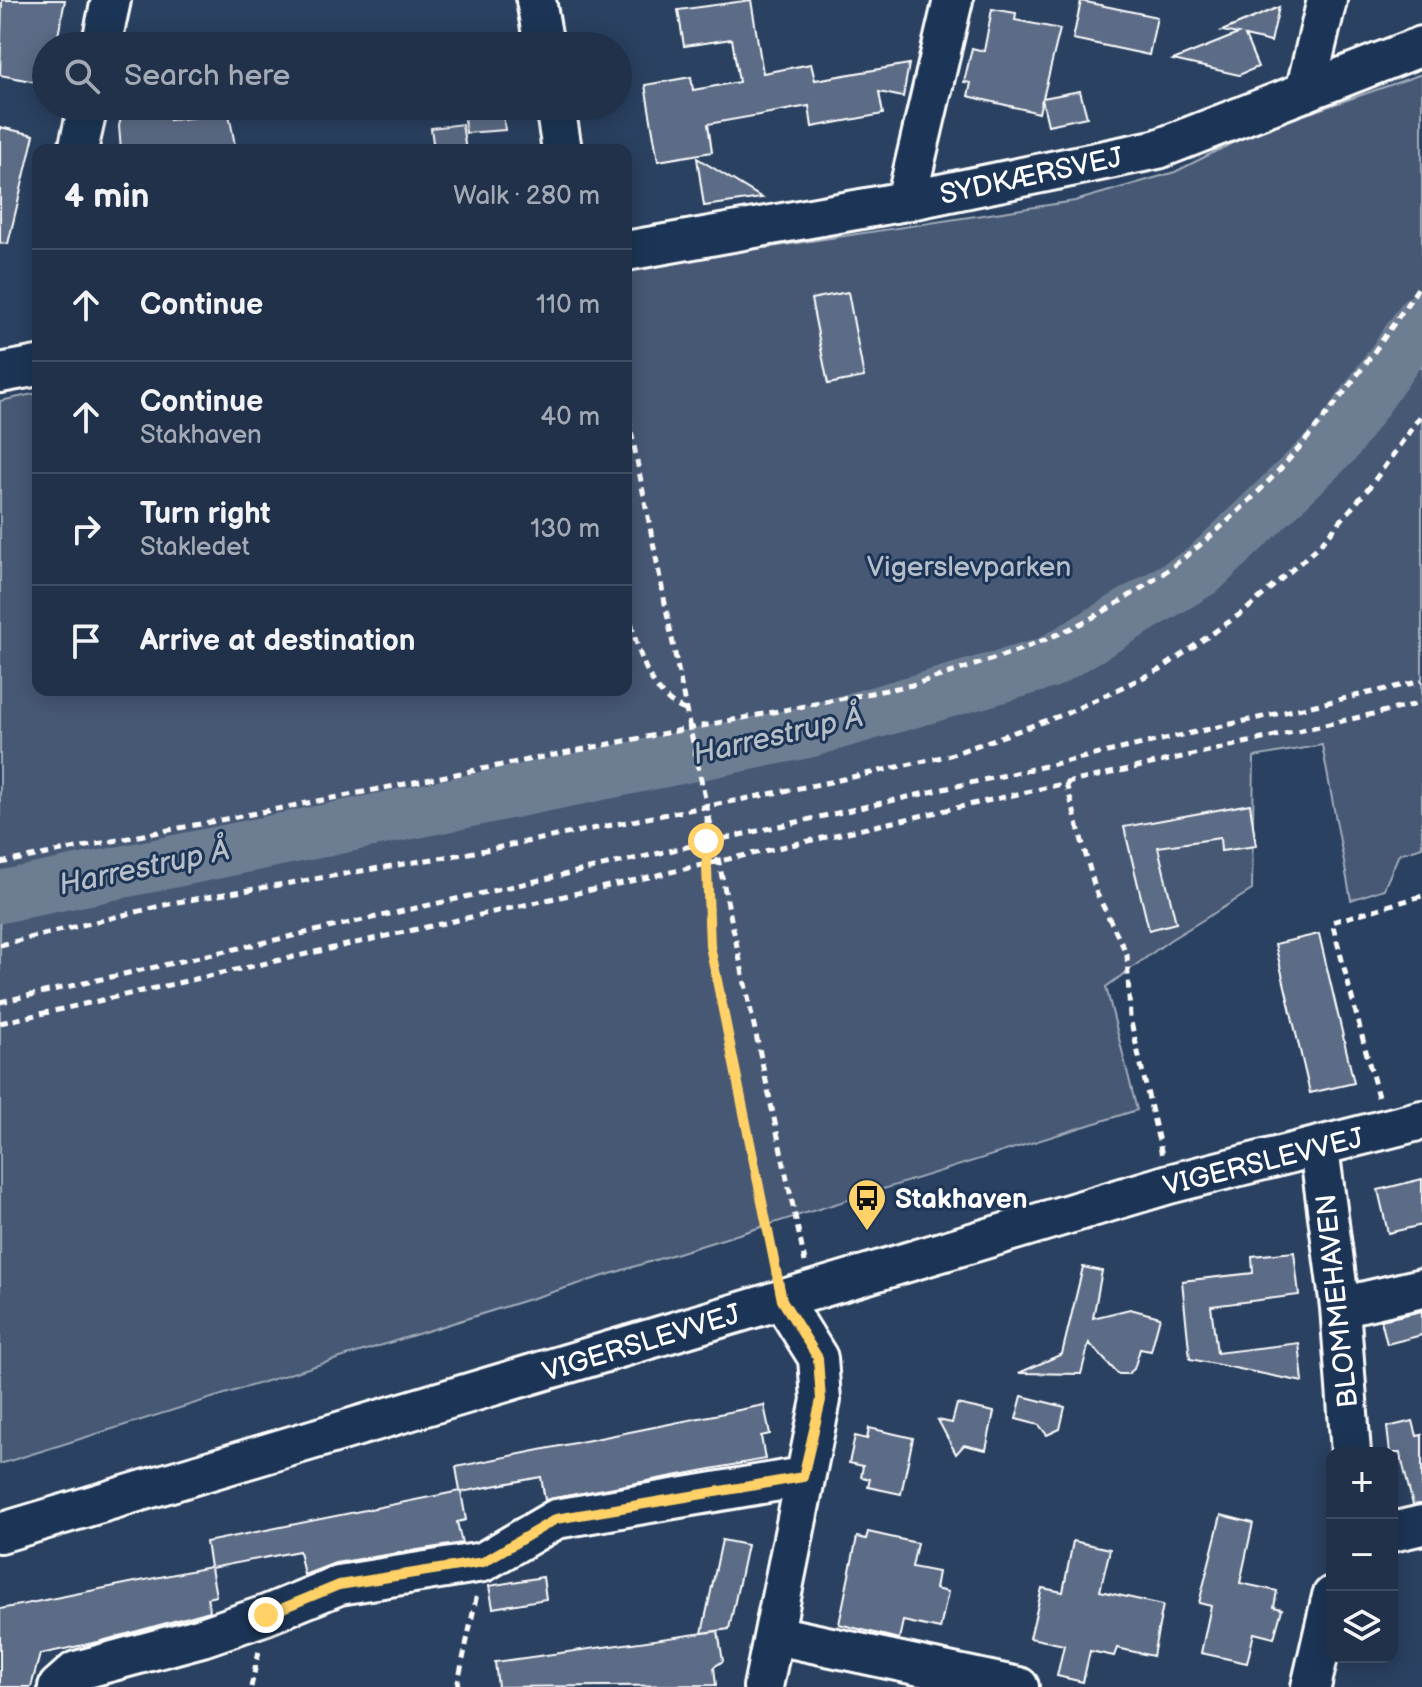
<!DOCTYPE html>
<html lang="en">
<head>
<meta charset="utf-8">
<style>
	:root { --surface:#203149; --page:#283950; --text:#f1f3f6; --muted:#a2a9b4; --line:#3d4c61 }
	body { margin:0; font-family:"Balsamiq Sans",sans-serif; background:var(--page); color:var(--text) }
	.controls { position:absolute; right:24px; bottom:24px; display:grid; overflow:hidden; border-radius:16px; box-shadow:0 4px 20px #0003 }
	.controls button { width:72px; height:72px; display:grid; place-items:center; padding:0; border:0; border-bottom:2px solid var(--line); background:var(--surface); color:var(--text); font:40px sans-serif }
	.stop { position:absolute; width:24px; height:24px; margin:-18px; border:6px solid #ffd166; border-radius:50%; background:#fff }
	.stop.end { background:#ffd166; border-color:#fff; box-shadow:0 2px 8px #0008 }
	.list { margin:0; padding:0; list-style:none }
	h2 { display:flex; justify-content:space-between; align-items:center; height:104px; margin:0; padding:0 32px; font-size:34px }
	h2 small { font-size:26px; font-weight:400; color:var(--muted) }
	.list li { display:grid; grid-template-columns:52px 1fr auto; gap:24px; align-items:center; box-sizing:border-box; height:112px; padding:0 32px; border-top:2px solid var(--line) }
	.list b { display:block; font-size:30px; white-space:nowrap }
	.list p { margin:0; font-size:26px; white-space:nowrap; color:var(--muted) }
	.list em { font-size:26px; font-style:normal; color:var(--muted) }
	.icon { flex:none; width:44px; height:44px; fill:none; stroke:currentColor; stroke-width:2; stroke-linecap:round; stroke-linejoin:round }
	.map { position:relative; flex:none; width:1422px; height:1687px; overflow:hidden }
	.search { position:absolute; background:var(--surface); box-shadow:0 4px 20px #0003; left:32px; top:32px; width:600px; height:88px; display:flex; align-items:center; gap:20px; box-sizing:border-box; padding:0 28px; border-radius:44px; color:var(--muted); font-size:30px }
	.panel { position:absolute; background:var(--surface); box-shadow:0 4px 20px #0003; left:32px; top:144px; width:600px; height:552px; border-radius:16px }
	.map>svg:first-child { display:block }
	.green { fill:#465975; stroke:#a2acba; stroke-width:2 }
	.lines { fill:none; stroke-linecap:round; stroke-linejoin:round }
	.river { stroke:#6d7d92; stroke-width:52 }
	.building { fill:#5b6c86; stroke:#fff; stroke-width:2 }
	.minor-casing { stroke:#fff; stroke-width:44 }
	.path { stroke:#fff; stroke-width:5; stroke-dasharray:8 6; stroke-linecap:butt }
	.minor { stroke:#1d3557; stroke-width:38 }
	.route { stroke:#ffd166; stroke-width:10 }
	.labels { text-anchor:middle; stroke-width:6; stroke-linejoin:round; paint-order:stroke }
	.street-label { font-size:28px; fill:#fff; stroke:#1d3557 }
	.park-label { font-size:28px; fill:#b5bdc8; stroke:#1d3557 }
	.poi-label { font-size:28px; font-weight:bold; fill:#fff; stroke:#1d3557; text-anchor:start }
	.water-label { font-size:30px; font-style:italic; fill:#b6bec8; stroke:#1d3557 }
</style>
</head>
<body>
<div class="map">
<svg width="1422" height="1687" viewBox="0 0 1422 1687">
	<rect width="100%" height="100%" fill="#2a4161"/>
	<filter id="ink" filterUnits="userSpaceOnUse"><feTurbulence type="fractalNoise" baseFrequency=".0125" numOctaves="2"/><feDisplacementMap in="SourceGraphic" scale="16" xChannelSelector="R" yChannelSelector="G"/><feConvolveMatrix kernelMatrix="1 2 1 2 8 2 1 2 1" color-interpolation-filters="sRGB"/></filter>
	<g filter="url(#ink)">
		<!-- green -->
		<path class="green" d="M1422,74V847L1399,854L1384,889L1351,900L1322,745L1254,757L1252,890L1170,940L1106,987L1137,1110L0,1464V401L38,393V690H626V269L1075,201L1175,172L1254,132Z"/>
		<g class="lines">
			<!-- river -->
			<path class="river" d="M0,897L807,732L1048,663L1203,570L1337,441L1422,319"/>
		</g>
		<!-- building -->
		<path class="building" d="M2,0H65L56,46H46V84L0,75Z
			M751,0L763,73L811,64L815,80L909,64L903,97L879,92L883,114L812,127L809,106L708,124L712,152L658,161L645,85L691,77L693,90L739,82L732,39L684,46L678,10Z
			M1081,1L1157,17L1149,55L1073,39Z
			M1279,7L1271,42L1245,36L1258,67L1239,75L1173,60L1238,34L1222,31Z
			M992,9L1016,13L1015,20L1060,29L1043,98L1080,91L1087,117L1048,125L1042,99L1039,113L968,96L971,83L964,82L972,48L984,51Z
			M124,106H174L170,120L229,114L236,150H121L119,126Z
			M475,106H502L505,130L466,133L463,110Z
			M462,124L466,150H434L431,128Z
			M0,127L34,135L8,244L0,243Z
			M697,158L762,198L704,206Z
			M848,292L864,377L828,384L811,299Z
			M1250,804L1256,846L1221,851L1220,838L1158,847L1176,923L1149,930L1124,827Z
			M1319,934L1354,1083L1310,1093L1275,944Z
			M1422,1179V1225L1388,1233L1378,1190Z
			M1294,1252L1299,1295L1211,1306L1217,1353L1299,1343L1303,1382L1190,1359L1182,1281L1253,1273L1252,1256Z
			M1083,1267L1102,1271L1093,1318L1130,1309L1160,1317L1151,1351L1140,1349L1134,1369L1128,1374H1118L1089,1343L1081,1374L1019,1373L1062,1354Z
			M1422,1311V1335L1387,1344L1381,1320Z
			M1022,1396L1065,1407L1060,1429L1047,1435L1039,1425L1016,1419Z
			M957,1404L994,1412L986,1450L964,1445L956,1454L938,1420L952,1423Z
			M764,1405L770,1434L761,1436L765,1459L545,1500L541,1477L461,1492L466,1520L457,1522L462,1543L335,1563L304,1575L299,1551L211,1568L216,1596L207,1598L210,1611L98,1642L40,1654L31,1687H0V1609L210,1567L206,1542L460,1491L456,1467Z
			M1413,1421L1417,1436L1422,1435V1504L1413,1505L1400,1453H1390L1387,1427Z
			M869,1428L913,1438L901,1494L868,1487L870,1479L861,1477L863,1466L849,1463L855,1436L867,1439Z
			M1221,1515L1253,1523L1240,1583L1277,1591L1274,1607L1282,1609L1274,1638L1254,1633L1247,1663L1201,1653L1211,1606L1199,1603Z
			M868,1532L917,1543L912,1567L938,1572L935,1589L948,1592L940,1629L903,1621L899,1639L839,1624L857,1537L866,1539Z
			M722,1540L747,1545L729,1629L702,1633Z
			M1073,1541L1110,1549L1100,1591L1163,1605L1153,1656L1117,1648L1114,1656L1090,1651L1083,1682L1057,1676L1064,1645L1030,1638L1042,1588L1063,1592Z
			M543,1577L546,1599L493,1608L489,1586Z
			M718,1631L723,1661L714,1667L716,1685L498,1687L495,1662Z"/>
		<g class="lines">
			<defs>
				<path id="minor" d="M536,0L544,46
					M101,46L111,0
					M1305,92L1327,0
					M555,106L562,150
					M78,150L88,106
					M906,201L953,0
					M626,251L906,201L1158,149L1422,46
					M0,373L38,366
					M1319,1148L1340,1307L1351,1453
					M1340,1307L1422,1288
					M1392,1532L1422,1525
					M0,1533L1169,1184L1422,1120
					M775,1635L1019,1687
					M58,1687L76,1671L202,1637L266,1615L339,1585L483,1562L556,1519L803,1477
					M763,1687L821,1400L818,1358L782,1300
					M1311,1687L1332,1596"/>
			</defs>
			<!-- minor casing -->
			<use href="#minor" class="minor-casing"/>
			<!-- path -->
			<path class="path" d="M626,405L686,710L805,1262
				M626,596C633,634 645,696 685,710
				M1066,783L1096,892L1127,954L1130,1018L1162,1155
				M707,816L710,946L775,1267
				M0,863L912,685C975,665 1041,646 1099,614C1243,533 1333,416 1422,282
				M0,945L177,902L475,852L830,782L947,756L1065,714L1161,669L1246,610L1319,546L1369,488L1422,414
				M0,1002L1422,681
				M0,1023L1422,703
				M1378,1097L1332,922L1422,896
				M251,1687L259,1651
				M457,1687L477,1594"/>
			<!-- minor -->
			<use href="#minor" class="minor"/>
		</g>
	</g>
	<g class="lines" filter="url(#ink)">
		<!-- route -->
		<path class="route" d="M266,1615L339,1585L483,1562L556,1519L803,1477L821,1400L818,1358L782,1300L710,946L706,841"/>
	</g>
	<!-- icons -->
	<defs>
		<symbol id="bus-pin" viewBox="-11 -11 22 30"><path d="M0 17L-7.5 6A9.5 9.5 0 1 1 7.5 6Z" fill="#ffd166" stroke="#1d3557"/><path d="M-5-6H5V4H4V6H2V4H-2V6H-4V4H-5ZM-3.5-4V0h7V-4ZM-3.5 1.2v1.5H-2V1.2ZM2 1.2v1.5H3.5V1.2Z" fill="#111"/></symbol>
	</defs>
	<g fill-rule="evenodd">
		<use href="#bus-pin" x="845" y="1176" width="44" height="60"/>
	</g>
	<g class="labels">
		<!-- street labels -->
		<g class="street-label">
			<text transform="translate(1031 175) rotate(-12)" y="10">SYDKÆRSVEJ</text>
			<text transform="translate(1263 1161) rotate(-14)" y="10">VIGERSLEVVEJ</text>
			<text transform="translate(1336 1301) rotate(-96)" y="10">BLOMMEHAVEN</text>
			<text transform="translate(641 1342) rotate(-17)" y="10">VIGERSLEVVEJ</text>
		</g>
		<!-- park labels -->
		<g class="park-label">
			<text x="969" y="576">Vigerslevparken</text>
		</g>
		<!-- poi labels -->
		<g class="poi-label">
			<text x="895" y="1208">Stakhaven</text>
		</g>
		<!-- water labels -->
		<g class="water-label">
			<text transform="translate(778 735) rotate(-13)" y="10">Harrestrup Å</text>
			<text transform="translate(144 867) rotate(-12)" y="10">Harrestrup Å</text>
		</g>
	</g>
</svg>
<div class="controls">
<button>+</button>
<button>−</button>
<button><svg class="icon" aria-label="layers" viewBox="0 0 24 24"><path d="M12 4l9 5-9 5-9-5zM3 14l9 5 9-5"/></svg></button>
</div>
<div class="stop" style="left:706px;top:841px"></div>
<div class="stop end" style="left:266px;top:1615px"></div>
<div class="search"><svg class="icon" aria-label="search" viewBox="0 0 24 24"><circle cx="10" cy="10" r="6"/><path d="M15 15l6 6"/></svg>Search here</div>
<section class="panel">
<h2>4 min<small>Walk · 280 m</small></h2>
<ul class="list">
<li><svg class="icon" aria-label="ahead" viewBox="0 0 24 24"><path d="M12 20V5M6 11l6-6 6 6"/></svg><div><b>Continue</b></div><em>110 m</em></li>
<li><svg class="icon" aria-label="ahead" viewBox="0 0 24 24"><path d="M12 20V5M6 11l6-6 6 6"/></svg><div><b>Continue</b><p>Stakhaven</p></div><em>40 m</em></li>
<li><svg class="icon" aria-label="right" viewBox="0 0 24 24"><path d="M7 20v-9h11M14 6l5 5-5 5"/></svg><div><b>Turn right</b><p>Stakledet</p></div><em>130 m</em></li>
<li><svg class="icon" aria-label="arrive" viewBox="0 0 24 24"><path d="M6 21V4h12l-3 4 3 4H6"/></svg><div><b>Arrive at destination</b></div></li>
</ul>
</section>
</div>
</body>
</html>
